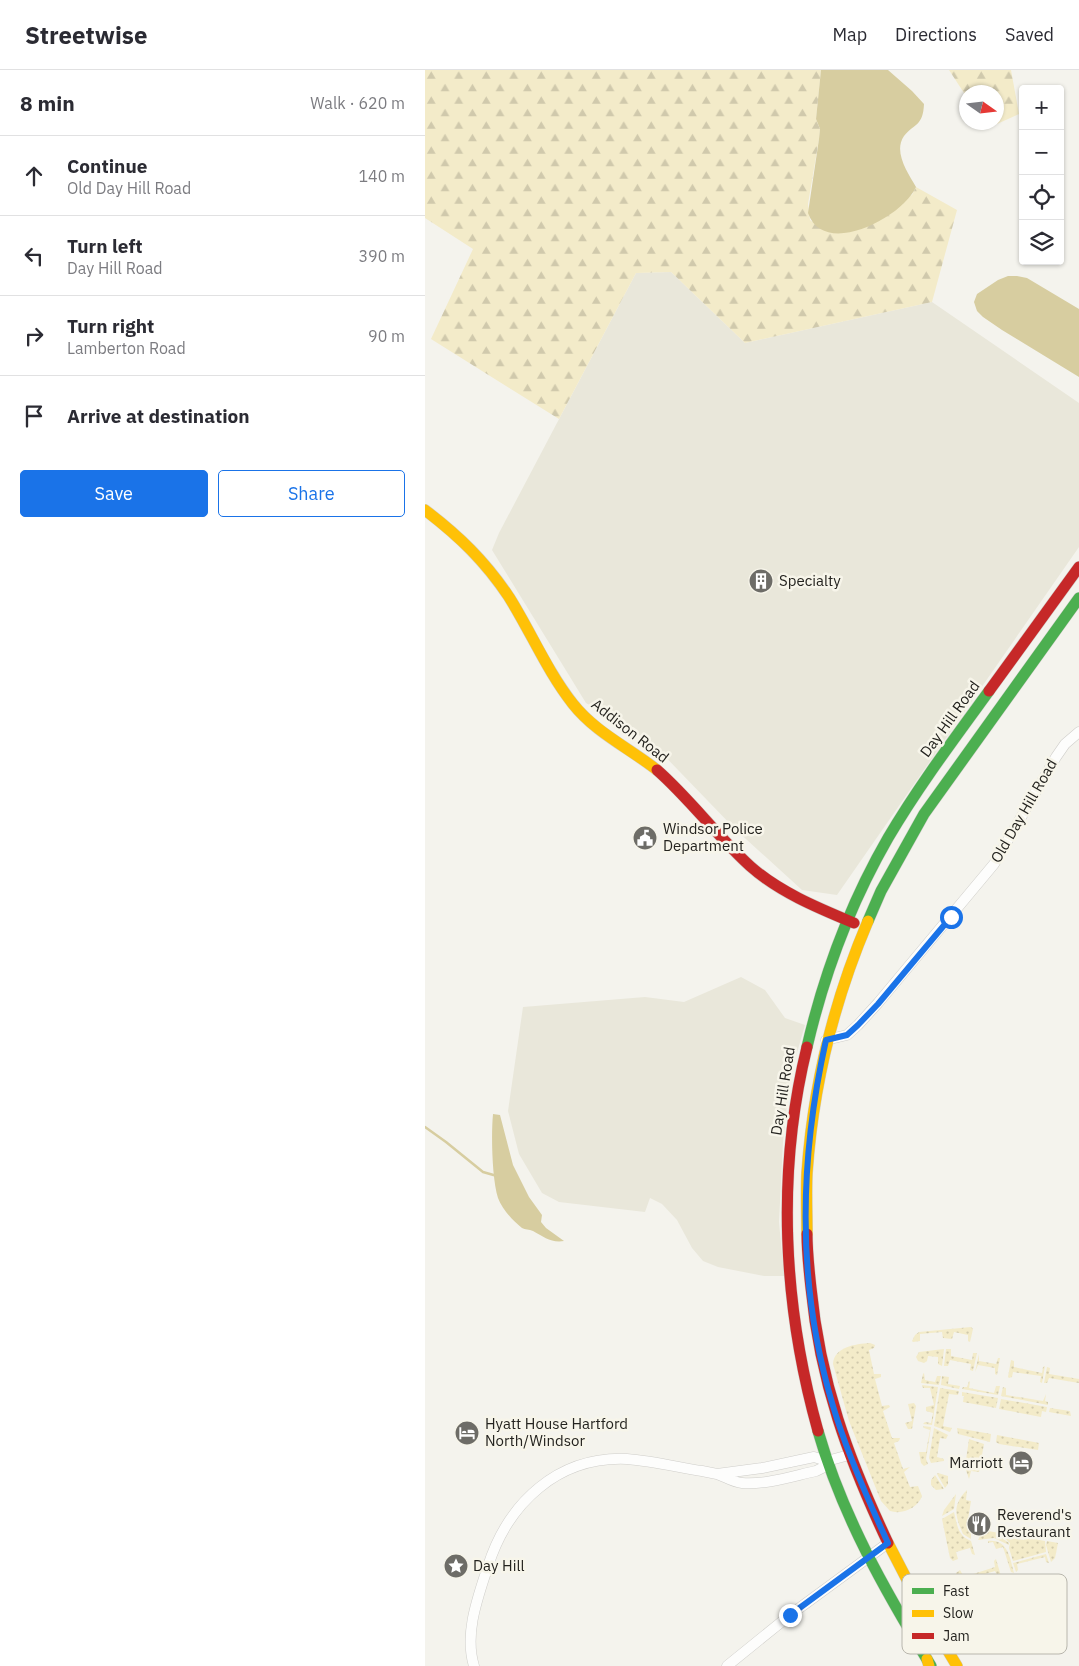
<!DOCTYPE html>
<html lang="en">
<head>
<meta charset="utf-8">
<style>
	:root { --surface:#fff; --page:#f2f2f3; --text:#2b2b33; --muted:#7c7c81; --line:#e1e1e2; --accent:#1a73e8 }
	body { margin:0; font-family:"IBM Plex Sans",sans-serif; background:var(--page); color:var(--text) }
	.controls { position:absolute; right:15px; top:15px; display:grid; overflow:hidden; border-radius:5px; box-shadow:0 1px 4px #0004 }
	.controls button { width:45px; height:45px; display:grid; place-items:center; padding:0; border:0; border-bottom:1px solid var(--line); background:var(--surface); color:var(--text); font:25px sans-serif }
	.compass { position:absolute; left:534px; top:15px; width:45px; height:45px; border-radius:50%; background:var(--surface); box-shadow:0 1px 4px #0004; rotate:104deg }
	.stop { position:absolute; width:15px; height:15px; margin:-11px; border:4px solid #1a73e8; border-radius:50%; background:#fff }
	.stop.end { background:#1a73e8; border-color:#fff; box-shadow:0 1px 5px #0008 }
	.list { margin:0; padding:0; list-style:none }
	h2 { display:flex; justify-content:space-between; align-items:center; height:65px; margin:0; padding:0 20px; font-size:21px }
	h2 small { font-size:16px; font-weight:400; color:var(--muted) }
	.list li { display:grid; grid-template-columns:32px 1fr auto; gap:15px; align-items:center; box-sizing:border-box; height:80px; padding:0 20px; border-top:1px solid var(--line) }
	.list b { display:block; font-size:19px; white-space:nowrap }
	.list p { margin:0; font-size:16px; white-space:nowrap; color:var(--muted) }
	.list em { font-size:16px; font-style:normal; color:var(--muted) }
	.actions { display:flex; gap:10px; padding:15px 20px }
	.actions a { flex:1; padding:11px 0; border:1px solid var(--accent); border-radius:5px; text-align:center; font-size:18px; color:var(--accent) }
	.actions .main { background:var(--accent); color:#fff }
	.icon { flex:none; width:28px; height:28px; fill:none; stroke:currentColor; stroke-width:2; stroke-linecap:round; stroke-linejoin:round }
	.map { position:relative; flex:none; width:654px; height:1596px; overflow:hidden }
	header { display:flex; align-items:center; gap:30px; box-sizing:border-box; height:70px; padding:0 25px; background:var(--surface); border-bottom:1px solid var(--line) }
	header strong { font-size:24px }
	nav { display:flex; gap:28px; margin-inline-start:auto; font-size:18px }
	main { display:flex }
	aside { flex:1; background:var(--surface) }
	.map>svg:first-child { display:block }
	.built { fill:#e9e7da }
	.grass { fill:url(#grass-dots) }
	.forest { fill:url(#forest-firs) }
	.water { fill:#d7cda0 }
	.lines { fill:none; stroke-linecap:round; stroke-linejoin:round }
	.stream { stroke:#d7cda0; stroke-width:2.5 }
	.street-casing { stroke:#cfceca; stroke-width:11 }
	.fast-casing { stroke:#cfceca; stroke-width:12 }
	.slow-casing { stroke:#cfceca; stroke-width:12 }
	.jam-casing { stroke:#cfceca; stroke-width:12 }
	.street { stroke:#fdfdfc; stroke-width:10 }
	.fast { stroke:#4caf50; stroke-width:11 }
	.slow { stroke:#ffc107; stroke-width:11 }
	.jam { stroke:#c62828; stroke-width:11 }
	.route { stroke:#1a73e8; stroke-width:6 }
	.labels { text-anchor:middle; stroke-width:5; stroke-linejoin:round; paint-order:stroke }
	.poi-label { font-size:15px; fill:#24231f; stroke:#f7f5ea; text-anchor:start }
	.street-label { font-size:15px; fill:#24231f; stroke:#f7f5ea }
	.key { fill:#f7f5ea; stroke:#b8b6ad; stroke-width:1 }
	.key-label { font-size:14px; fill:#24231f }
</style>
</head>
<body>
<header>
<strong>Streetwise</strong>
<nav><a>Map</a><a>Directions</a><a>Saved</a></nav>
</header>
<main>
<aside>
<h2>8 min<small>Walk · 620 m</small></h2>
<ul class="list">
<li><svg class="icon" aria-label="ahead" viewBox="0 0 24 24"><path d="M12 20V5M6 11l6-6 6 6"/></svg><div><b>Continue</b><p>Old Day Hill Road</p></div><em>140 m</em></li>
<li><svg class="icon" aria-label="left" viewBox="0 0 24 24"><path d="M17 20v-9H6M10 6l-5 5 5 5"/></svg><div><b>Turn left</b><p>Day Hill Road</p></div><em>390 m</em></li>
<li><svg class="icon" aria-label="right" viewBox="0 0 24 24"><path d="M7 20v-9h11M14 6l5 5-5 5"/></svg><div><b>Turn right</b><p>Lamberton Road</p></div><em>90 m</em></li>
<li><svg class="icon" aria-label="arrive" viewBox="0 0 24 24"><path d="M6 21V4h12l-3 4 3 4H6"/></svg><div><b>Arrive at destination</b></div></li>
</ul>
<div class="actions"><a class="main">Save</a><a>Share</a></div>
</aside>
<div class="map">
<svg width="654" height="1596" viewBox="0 0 654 1596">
	<defs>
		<pattern id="grass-dots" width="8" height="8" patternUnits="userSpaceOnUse" patternTransform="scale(1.25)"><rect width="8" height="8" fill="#f3ebc9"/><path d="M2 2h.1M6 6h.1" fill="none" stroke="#d0c9ac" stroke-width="1.8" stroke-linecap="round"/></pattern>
		<pattern id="forest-firs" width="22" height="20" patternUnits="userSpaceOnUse" patternTransform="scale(1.25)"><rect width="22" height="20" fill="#f3ebc9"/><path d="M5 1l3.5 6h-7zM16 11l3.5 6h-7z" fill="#d0c9ac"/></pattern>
	</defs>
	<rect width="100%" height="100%" fill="#f4f3ed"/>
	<!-- built -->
	<path class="built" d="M246,202L320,273L507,232L654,333V477L412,825L377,820L310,759L227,673L161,633L67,480L74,463L211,203Z
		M316,907L340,920L360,948L380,955L365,1007L358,1072L354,1152L359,1206H339L293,1197L278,1191L267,1178L252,1150L237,1134L225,1128L220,1142L134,1132L117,1123L94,1084L83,1041L98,937L220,927L259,932Z"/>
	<!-- grass -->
	<path class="grass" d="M546,1257L548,1259L545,1272L543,1271V1265L529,1262L527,1269L518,1268L517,1262L495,1264V1271L488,1272L487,1271L490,1265L494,1262Z
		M445,1273L450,1275L449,1278L444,1280L449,1304H456V1307L450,1309L457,1336L464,1335L465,1337L458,1341L467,1368H475L474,1371L469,1373L478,1399L485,1397L479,1402L485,1417L493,1416L497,1426C493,1438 477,1445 465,1441L456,1431L424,1351L408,1294C409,1277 430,1274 445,1273Z
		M519,1279L517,1296L513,1294V1287L503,1286L502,1291L499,1293L493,1291L491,1287L494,1282Z
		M521,1279H526V1286L547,1290L548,1283H552L548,1301L545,1300L546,1294L525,1290L523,1296H519Z
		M554,1284V1291L571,1294L573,1288H575L572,1305L570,1304V1298L553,1295L550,1302Z
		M586,1290L589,1291V1297L617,1303L618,1297L620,1296L617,1313L615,1312L616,1306L588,1302L587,1307L584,1308L583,1307Z
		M622,1297L625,1298L624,1304L654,1309V1313L624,1308L622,1313H619Z
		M499,1303L500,1310L510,1312L512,1306H516L514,1315L496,1313L498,1304Z
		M517,1306L524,1307L523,1314L535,1316L534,1319L516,1315Z
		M544,1311L545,1312L544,1318L569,1323L571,1316H575L573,1325L537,1319L538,1317H542Z
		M497,1315L513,1317L507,1355L498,1354L500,1352L506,1353L508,1343L501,1341V1337L509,1335L505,1318H498Z
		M578,1317L581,1318V1325L618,1331L621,1324L620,1331L623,1332V1335L576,1326Z
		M515,1318L534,1321L533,1325L524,1324L518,1356L527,1358L525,1362L509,1356Z
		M537,1322L573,1328L571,1338L538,1332L539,1326H537Z
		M576,1329L622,1337L621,1342L617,1341L616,1347L574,1339Z
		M489,1333L491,1336L487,1359H483L480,1353L487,1351L483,1334Z
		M625,1338L645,1341L646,1346L624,1342Z
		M498,1356L506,1357L501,1389L503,1394L499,1396L496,1393L494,1382H501L505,1360L499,1358Z
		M509,1358L523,1365L521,1369L515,1368L512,1387L519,1389V1391L506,1393L504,1388Z
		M532,1358L566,1364L565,1372L533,1364Z
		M572,1365L614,1373L613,1380L574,1374L571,1372Z
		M544,1369L559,1374L554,1402L546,1401L544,1409L540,1397Z
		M513,1403L523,1406V1414L520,1418L512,1404Z
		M510,1405L519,1419L511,1420L506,1415V1410Z
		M542,1420L541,1430L546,1431L542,1456L546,1458V1469L538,1464C530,1446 527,1435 542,1420Z
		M531,1424L529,1439L517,1446L519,1440Z
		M529,1442C532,1455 533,1466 546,1471L550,1485L547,1484L545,1478L531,1482L533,1489L528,1491L525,1488L517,1449Z
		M558,1460L574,1463V1466L584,1473V1475L569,1468L553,1470Z
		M576,1463L586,1465V1468L599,1470V1467L620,1471L621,1482L588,1491L584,1478L585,1473L576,1465Z
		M563,1471C583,1469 585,1488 589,1503L586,1502L578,1477L571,1479L568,1472L563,1473Z
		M622,1471L633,1473L630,1488L626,1492L621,1475Z
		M621,1484L624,1493L621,1492L620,1487L592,1494L593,1500L591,1502L588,1493Z
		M571,1489L576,1506L573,1507L570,1501L543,1509L544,1516L541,1517L536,1516L531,1508V1503L535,1500L539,1507L570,1497L569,1491Z"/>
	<!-- forest -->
	<path class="forest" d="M0,0H396L391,49L395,59L394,69L383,134L385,150L400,161L487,125L491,117L532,140L507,232L320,273L246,202L211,203L134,349L6,269L48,179L0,148Z
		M524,0H586L594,44L572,54L570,53L572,52V22H542L541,26Z"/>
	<!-- water -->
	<path class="water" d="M396,0H463L487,21L499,34C498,56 490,53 479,66C468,82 483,103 491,117C478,147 399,189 383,143L394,69L395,59L391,49Z
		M583,206H592L602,208L654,239V307L577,260L558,247L552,241L549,232L552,224L573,210Z
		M68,1044L75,1045L88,1095L104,1127L117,1145L116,1152L121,1158L139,1171C126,1173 119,1167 108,1161C104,1159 100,1160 97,1158C88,1151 77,1139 73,1128C67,1109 66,1065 68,1044Z"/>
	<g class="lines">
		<!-- stream -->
		<path class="stream" d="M0,1057L21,1072L58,1102L72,1106"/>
		<defs>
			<path id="street" d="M401,970L422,965L433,955L453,933L569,794L631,687L640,674L654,662
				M292,1404L337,1398L389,1387L402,1391
				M49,1596C39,1563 53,1527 63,1496C83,1433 133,1386 202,1389C227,1391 252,1397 277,1401C282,1402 287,1403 292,1404C301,1407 307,1412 317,1413C341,1415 368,1406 391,1401L397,1398L402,1391L424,1385
				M302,1596L365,1545L463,1473"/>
			<path id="fast" d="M443,851L456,821L499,744L654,528
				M382,977C399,904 425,834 463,768C493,717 529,669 564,621
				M393,1361C417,1445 460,1521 506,1596"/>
			<path id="slow" d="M0,440C34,466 60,491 84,527C106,562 122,601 148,634C170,662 204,678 232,700
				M382,1164C382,1144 381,1123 382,1103C388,1016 409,931 443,851
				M463,1473L493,1531L532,1596
				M502,1589L504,1596"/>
			<path id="jam" d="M564,621L654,497
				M232,700C265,729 292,766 325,796C354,822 393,838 429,853
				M382,977C351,1103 358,1236 393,1361
				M382,1164C382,1182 384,1200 386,1218C395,1312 423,1388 463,1473"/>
		</defs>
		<!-- street casing -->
		<use href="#street" class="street-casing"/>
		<!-- fast casing -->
		<use href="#fast" class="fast-casing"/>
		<!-- slow casing -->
		<use href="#slow" class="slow-casing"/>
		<!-- jam casing -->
		<use href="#jam" class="jam-casing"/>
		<!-- street -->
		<use href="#street" class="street"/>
		<!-- fast -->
		<use href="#fast" class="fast"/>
		<!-- slow -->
		<use href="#slow" class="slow"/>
		<!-- jam -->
		<use href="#jam" class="jam"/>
	</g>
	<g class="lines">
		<!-- route -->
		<path class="route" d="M365,1545L463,1473C442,1428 422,1383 408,1336C372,1217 374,1091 401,970L422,965L433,955L453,934L526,847"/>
	</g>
	<!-- icons -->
	<defs>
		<symbol id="building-disc" viewBox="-11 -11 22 22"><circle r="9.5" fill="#6d6c67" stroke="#f7f5ea"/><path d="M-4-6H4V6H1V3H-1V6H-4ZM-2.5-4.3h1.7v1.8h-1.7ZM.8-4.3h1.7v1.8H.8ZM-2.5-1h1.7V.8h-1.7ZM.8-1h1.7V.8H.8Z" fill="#fff"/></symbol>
		<symbol id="civic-disc" viewBox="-11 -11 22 22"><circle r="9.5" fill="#6d6c67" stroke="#f7f5ea"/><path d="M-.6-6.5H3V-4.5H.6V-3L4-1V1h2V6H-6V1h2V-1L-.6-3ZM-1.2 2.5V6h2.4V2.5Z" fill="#fff"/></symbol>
		<symbol id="hotel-disc" viewBox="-11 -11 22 22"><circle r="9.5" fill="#6d6c67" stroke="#f7f5ea"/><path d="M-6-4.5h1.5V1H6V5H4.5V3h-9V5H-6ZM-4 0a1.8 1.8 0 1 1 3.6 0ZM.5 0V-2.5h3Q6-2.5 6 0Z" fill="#fff"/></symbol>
		<symbol id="restaurant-disc" viewBox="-11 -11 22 22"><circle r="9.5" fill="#6d6c67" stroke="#f7f5ea"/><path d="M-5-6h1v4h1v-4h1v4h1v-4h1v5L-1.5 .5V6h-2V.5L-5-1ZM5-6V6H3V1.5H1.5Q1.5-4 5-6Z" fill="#fff"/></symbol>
		<symbol id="sight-disc" viewBox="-11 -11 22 22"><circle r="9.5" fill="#6d6c67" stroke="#f7f5ea"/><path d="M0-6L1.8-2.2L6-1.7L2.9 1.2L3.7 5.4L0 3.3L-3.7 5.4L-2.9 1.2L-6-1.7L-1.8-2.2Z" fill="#fff"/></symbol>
	</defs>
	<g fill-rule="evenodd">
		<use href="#building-disc" x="322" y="497" width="28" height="28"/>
		<use href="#civic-disc" x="206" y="754" width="28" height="28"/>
		<use href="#hotel-disc" x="28" y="1349" width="28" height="28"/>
		<use href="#hotel-disc" x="582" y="1379" width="28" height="28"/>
		<use href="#restaurant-disc" x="540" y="1440" width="28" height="28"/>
		<use href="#sight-disc" x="17" y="1482" width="28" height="28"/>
	</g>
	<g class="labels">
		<!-- poi labels -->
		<g class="poi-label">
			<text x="354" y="516">Specialty</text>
			<text x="238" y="764">Windsor Police<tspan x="238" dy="17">Department</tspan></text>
			<text x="60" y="1359">Hyatt House Hartford<tspan x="60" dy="17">North/Windsor</tspan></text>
			<text x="578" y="1398" text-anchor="end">Marriott</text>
			<text x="572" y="1450">Reverend's<tspan x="572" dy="17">Restaurant</tspan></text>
			<text x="48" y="1501">Day Hill</text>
		</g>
		<!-- street labels -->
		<g class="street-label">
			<text transform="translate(525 649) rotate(-54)" y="5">Day Hill Road</text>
			<text transform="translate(205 661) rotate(38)" y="5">Addison Road</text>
			<text transform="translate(599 741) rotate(-60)" y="5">Old Day Hill Road</text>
			<text transform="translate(358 1021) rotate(-81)" y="5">Day Hill Road</text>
		</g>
	</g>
	<!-- legend -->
	<rect x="477" y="1504" width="165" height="80" rx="8" class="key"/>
	<rect x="487" y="1518" width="22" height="6" fill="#4caf50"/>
	<rect x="487" y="1540" width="22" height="7" fill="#ffc107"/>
	<rect x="487" y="1563" width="22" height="6" fill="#c62828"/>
	<g class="key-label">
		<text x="518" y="1526">Fast</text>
		<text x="518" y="1548">Slow</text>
		<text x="518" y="1571">Jam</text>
	</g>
</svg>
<div class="controls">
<button>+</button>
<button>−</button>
<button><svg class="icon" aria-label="locate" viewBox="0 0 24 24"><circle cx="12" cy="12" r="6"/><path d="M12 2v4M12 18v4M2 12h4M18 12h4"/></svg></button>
<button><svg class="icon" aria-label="layers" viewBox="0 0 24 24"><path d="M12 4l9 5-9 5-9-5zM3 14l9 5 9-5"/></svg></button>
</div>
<svg class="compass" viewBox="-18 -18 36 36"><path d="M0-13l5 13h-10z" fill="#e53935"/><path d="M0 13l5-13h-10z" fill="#7c7c81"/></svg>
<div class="stop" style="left:526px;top:847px"></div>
<div class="stop end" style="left:365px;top:1545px"></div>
</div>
</main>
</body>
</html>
